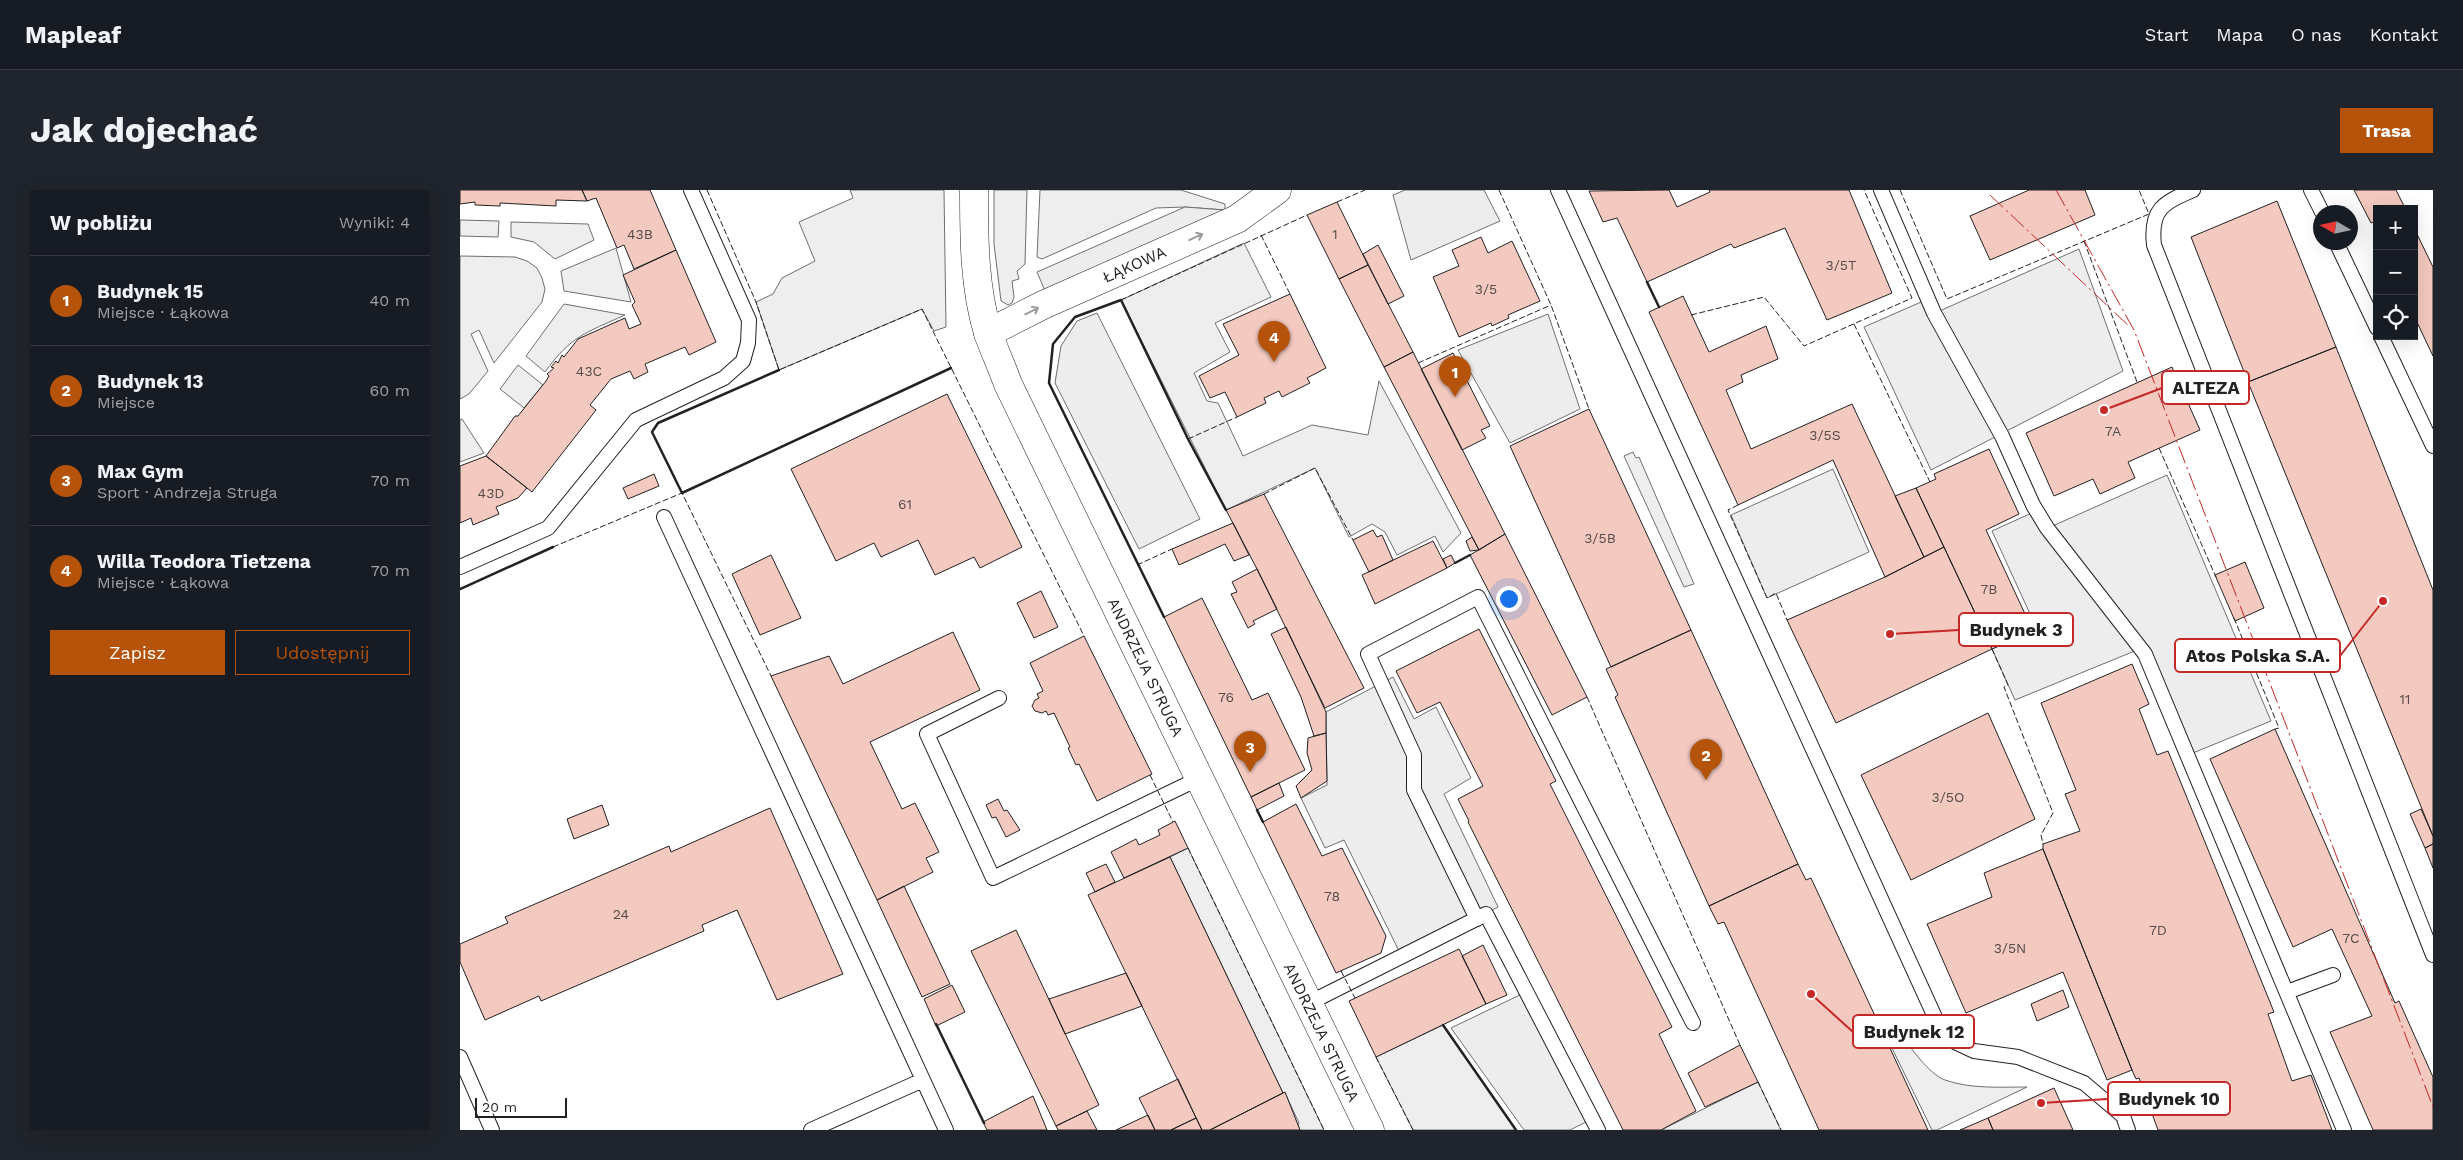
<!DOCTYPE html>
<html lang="pl">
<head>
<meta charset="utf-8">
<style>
	:root { --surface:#171b24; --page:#20242c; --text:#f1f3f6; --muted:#9ea1a6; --line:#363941; --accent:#b45309 }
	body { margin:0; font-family:"Work Sans",sans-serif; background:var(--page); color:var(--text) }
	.controls { position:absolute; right:15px; top:15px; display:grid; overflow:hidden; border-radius:0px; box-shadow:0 5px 20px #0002 }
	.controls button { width:45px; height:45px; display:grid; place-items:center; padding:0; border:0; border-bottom:1px solid var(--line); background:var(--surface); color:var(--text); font:25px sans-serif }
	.compass { position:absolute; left:1853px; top:15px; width:45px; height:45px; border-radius:50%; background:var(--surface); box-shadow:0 5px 20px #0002; rotate:279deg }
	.scale { position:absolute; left:15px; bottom:12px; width:92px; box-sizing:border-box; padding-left:5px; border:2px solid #222; border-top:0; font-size:14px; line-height:18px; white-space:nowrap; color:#222; -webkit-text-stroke:4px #fff; paint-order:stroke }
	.you { position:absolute; left:1048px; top:408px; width:18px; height:18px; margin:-12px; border:4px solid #fff; border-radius:50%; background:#1a73e8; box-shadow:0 0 0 8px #1a73e833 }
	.badge { display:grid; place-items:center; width:32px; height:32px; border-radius:50%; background:var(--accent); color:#fff; font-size:16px; font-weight:700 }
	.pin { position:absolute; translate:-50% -41px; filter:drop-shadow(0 1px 2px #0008) }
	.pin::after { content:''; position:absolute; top:26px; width:18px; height:15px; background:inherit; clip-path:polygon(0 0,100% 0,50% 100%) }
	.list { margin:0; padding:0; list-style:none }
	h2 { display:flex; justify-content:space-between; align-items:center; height:65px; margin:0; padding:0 20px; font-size:21px }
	h2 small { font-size:16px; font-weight:400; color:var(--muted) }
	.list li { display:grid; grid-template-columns:32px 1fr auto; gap:15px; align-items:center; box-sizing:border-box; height:90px; padding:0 20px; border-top:1px solid var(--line) }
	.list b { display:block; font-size:19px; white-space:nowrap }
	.list p { margin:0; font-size:16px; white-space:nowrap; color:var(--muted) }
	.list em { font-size:16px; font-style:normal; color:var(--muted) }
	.actions { display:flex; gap:10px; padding:15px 20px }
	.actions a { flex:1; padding:11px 0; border:1px solid var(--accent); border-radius:0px; text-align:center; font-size:18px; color:var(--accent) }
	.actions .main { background:var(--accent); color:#fff }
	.icon { flex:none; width:28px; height:28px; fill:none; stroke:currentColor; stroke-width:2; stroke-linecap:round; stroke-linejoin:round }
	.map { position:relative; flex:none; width:1973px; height:940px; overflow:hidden; border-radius:0px }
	header { display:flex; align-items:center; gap:30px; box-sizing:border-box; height:70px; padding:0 25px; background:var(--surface); border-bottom:1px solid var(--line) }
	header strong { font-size:24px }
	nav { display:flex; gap:28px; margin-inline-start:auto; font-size:18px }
	.intro { display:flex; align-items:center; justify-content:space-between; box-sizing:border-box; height:120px; padding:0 30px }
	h1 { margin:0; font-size:35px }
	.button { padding:12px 22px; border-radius:0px; background:var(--accent); color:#fff; font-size:18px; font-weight:700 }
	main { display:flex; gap:30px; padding:0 30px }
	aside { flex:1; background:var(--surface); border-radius:0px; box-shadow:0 5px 20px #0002 }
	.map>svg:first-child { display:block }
	.green { fill:#eee; stroke:#6f6f6f }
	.parking { fill:#ededed; stroke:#6f6f6f }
	.building { fill:#f3c9c0; stroke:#222 }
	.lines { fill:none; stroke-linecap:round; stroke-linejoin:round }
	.service-casing { stroke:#222; stroke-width:16 }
	.minor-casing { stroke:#222; stroke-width:29 }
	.tertiary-casing { stroke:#222; stroke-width:29 }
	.service { stroke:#fff; stroke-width:14 }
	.minor { stroke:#fff; stroke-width:28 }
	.tertiary { stroke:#fff; stroke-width:28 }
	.fence { stroke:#222; stroke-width:1; stroke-dasharray:6 2.5; stroke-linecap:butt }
	.wall { stroke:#222; stroke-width:2.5 }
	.power { stroke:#c62828; stroke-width:1; stroke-dasharray:18 4 2.5 4; stroke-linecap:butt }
	.oneway { stroke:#9c9c9c }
	.labels { text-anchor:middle; stroke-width:4; stroke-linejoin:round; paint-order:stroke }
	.number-label { font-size:14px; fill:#564c4a }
	.street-label { font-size:16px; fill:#222; stroke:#fff }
	.leader { fill:none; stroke:#c62828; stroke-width:2 }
	.callout-dot { fill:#c62828; stroke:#fff; stroke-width:2 }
	.callout { fill:#fff; stroke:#c62828; stroke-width:2 }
	.callout-label { font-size:18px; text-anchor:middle; font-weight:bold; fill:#222 }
</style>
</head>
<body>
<header>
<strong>Mapleaf</strong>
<nav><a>Start</a><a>Mapa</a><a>O nas</a><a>Kontakt</a></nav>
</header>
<div class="intro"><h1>Jak dojechać</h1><a class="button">Trasa</a></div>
<main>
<aside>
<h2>W pobliżu<small>Wyniki: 4</small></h2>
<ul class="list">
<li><span class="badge">1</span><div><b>Budynek 15</b><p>Miejsce · Łąkowa</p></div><em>40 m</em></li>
<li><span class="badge">2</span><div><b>Budynek 13</b><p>Miejsce</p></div><em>60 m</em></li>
<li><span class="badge">3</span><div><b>Max Gym</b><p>Sport · Andrzeja Struga</p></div><em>70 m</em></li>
<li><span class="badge">4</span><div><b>Willa Teodora Tietzena</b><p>Miejsce · Łąkowa</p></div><em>70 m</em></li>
</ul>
<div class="actions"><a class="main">Zapisz</a><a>Udostępnij</a></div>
</aside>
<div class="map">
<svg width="1973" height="940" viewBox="0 0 1973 940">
	<rect width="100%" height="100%" fill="#fff"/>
	<!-- green -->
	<path class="green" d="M390,0H484L486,137L474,141L462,119L319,180L296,112L313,104L322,88L355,71L339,32L393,8Z
		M534,0H567L565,74L557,81L559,89L552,91L554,107L552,113L548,115L541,111L534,54Z
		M580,0H721L765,14V20L725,17L696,18L582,69L577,67Z
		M0,30L39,31L38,47L0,46Z
		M51,32L128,34L134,50L95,69L74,52L51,47Z
		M784,53L811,107L755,133L770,162L734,183L747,211L758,213L783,266L852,235L908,245L919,191L1001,343L983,362L975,346L937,365L925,342L912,334L889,347L855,278L766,320L661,110Z
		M156,58L171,112L104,101L101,81Z
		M0,66L55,67L67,71L77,78L82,88L85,99L82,112L34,173L19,140L11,144L28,181L9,204L0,209Z
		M104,114L165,125C125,143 111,146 85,182L66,166Z
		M58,175L83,195L64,218L40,199Z
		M2,229L24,263L0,272V230Z
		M1173,262L1176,268L1179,267L1234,394L1224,397L1164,266Z
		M728,658L864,940H840L838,935L839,933L825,903H823L710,667Z
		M983,835L1056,940H953L916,867Z
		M1441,845C1451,858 1469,884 1485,890C1510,899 1540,897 1567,897L1477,940H1472L1428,850Z
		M1298,892L1321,940H1201Z"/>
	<!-- parking -->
	<path class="parking" d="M945,0H1024L1040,31L951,70L933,5Z
		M725,17L765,20L585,101L577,82Z
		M1619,59L1663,181L1471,280L1404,137L1468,109L1475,123Z
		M637,123L740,329L679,359L595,193L601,156L617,131Z
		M1088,124L1120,219L1050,253L998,160Z
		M1373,279L1409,362L1307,408L1271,325Z
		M1707,285L1811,531L1728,565L1682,458L1555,510L1532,459L1577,439L1532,341L1576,321L1588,338Z
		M933,487L954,529L976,517L1011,588L984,604L1038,717L942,767L884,650L865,658L841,608L867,595L866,522Z
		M1066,802L1132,929L1110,940H1064L991,838Z"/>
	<!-- building -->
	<path class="building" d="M0,0H122L127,11L96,10V16L40,13V16L15,15V12L0,14Z
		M122,0H190L216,60L174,79L164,55L157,58L136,8L127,11Z
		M1209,0L1217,17L1250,2L1249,0H1389L1432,103L1367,130L1325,38L1274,58L1271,54L1262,58L1187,92L1157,28L1143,32L1129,1Z
		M1569,0H1625L1635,25L1530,70L1510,26Z
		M1894,0H1936L1945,18L1917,19V31L1911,33Z
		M1817,11L1876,157L1788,192L1731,47Z
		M877,12L908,75L879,89L847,25Z
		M1954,38L1973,77V166L1954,126Z
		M1021,47L1028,63L1052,51L1080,111L1048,125L1049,128L1032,136L1031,133L999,147L973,87L999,76L992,60Z
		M918,55L944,106L928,114L903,64Z
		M216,60L256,152L229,165L225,157L185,174L188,182L174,189L170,181L151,189L130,215L136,220L72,302L26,266L55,226H58L86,191L89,186L87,184L94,178L91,177L96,171L98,173L102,165L104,167L118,149L165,128L169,139L181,134L172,115L175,112L163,85Z
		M908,75L953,162L924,177L879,89Z
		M830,104L866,178L847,188L850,193L822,207L819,201L804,208L806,213L777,227L765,202L750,208L739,186L779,165L763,134Z
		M1223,106L1249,162L1306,136L1318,169L1281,185L1283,192L1266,200L1291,259L1392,214L1464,367L1425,387L1373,270L1278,315L1189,122Z
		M1876,157L1973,400V646L1788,192Z
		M953,162L1045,344L1019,360L924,177Z
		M993,163L1030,236L1021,240L1026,248L1002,260L961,179Z
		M1712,177L1740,240L1668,272L1675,288L1640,304L1633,289L1594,306L1566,243Z
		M487,204L562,357L520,378L514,367L475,385L458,350L421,367L414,353L376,371L331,279Z
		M1129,219L1231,440L1151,477L1050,256Z
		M1529,259L1559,324L1526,340L1573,441L1532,459L1456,298L1476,289L1474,284Z
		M26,266L67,298L58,308L36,317L39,324L13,335L11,328L0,333V276Z
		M194,284L199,296L168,309L163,298Z
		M1456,298L1484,357L1464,367L1435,306Z
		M804,304L904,498L865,518L797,379L766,320Z
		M773,333L789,365L774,371L765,354L719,375L712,359Z
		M913,340L917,347L922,345L933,370L909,382L893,350Z
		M1045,344L1127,507L1092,525L1010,365Z
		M1012,347L1019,360L1010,361L1006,351Z
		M973,351L987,378L915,414L902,385Z
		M1484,357L1532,459L1376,533L1327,430L1425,387Z
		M311,365L341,428L300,445L272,384Z
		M991,365L995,373L987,378L983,369Z
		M1785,372L1804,418L1775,431L1755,385Z
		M797,379L817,419L793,431L795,434L788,438L771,404L777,402L772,392Z
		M581,401L598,437L574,448L557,413Z
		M742,408L792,510L808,503L845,580L791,607L704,427Z
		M826,437L866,522V543L854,546L841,507L811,444Z
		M1019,439L1096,591L1090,594L1212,837L1199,844L1236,921L1201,940H1163L1008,632L1009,631L998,609L1023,596L980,512L957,523L936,481Z
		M1231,440L1338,674L1249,716L1155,507L1158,505L1146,479Z
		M493,442L520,500L410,552L442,619L455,613L479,662L466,668L473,682L417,710L311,486L369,466L383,494Z
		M624,446L692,584L637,611L619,574L616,575L608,558L610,557L594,523L588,525L586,521L582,523L575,521L572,516L575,510L579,508L577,504L583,501L570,473Z
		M1672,474L1689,514L1679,519L1697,565L1708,561L1814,822L1808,824L1832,891L1851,885L1872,940H1698L1679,888L1676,889L1672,880L1583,659V654L1620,641L1605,604L1616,600L1581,513Z
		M1528,523L1575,629L1451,690L1401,585Z
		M1815,539L1935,813L1939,811L1973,887V940H1913L1870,842L1912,826L1872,739L1833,757L1750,569Z
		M866,543L867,591L841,608L836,596L852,580L847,563L848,548Z
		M819,593L824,606L797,620L791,607Z
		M538,609L544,621L547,620L560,640L546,647L536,627L532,628L526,615Z
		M836,614L862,666L882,658L926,746L921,763L876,783L803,632Z
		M142,615L149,635L114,649L107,629Z
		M310,618L383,784L317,810L277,720L242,735L244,741L81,811L79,806L25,830L0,772V754L48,733L45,727L209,656L211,662Z
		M1961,619L1973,646V654L1965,658L1950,624Z
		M715,631L728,658L664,688L651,662L676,649L679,655L700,645L698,640Z
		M1973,654V678L1965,658Z
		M1583,659L1672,880L1647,890L1603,782L1506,823L1467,734L1532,707L1524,683Z
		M710,667L823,903L750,940H742L628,705Z
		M646,674L655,692L635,702L626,683Z
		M1338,674L1346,690L1351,688L1468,940H1359L1264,732L1258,734L1249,716Z
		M444,696L490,794L462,807L417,710Z
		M556,740L639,915L596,936L511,761Z
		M1023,755L1047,805L1026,814L1002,766Z
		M999,759L1026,814L916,867L889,811Z
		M666,783L682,816L605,844L589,809Z
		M492,795L505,822L476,836L464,809Z
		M1603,800L1609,817L1577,831L1571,814Z
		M1280,855L1298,892L1245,917L1228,883Z
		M718,889L736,928L711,940H695L679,908Z
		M1594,898L1613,940H1533L1528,928Z
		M825,902L840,940H750L823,903Z
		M573,906L587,940H527L523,932Z
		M627,921L637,940H598L596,936Z
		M688,925L695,940H656Z
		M736,928L742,940H711Z
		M1528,928L1533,940H1500Z"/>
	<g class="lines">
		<defs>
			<path id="service" d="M1098,0L1484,847L1514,861L1558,867L1624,893L1663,926L1668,940
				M1421,0L1474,123L1542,246L1573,315L1587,338L1685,464L1884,940
				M1733,0C1703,13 1690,19 1694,55L1973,765
				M1851,0L1862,22
				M1876,52L1917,138
				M1921,146L1973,256
				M204,327L486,940
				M0,377L88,338L176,230L264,188L283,171L288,153L289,130L231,0
				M539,508L467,544L533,688L740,588
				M1017,729L954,600V565L908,464L1018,407L1233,833
				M1827,802L1873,785
				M849,813L1026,724L1138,940
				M0,867L32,940
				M351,940L463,890"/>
			<path id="minor" d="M528,143L583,115L777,29L817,0"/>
			<path id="tertiary" d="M514,0C514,48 514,97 528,143C534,160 542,177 548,194L910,940"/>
		</defs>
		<!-- service casing -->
		<use href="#service" class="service-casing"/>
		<!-- minor casing -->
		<use href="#minor" class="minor-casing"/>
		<!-- tertiary casing -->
		<use href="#tertiary" class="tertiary-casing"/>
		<!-- service -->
		<use href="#service" class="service"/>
		<!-- minor -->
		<use href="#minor" class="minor"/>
		<!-- tertiary -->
		<use href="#tertiary" class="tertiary"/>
		<!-- fence -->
		<path class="fence" d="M247,0L296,112L319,180L462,119L624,446
			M1039,0L1091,115L1129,219
			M1440,0L1487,109L1689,24L1679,0
			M877,12L905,0
			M801,45L830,104
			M1624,51L1677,192
			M661,110L847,25
			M1231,125L1304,107L1344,156L1452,108L1404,0
			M1394,134L1470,292
			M958,173L1091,115
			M728,249L777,227
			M1699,258L1756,387
			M804,304L855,278L893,350
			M1278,315L1268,320L1307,408L1316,403L1327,430
			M93,357L222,303L311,486
			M677,375L712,359
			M1774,428L1819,538L1815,539
			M1532,459L1548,495L1544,497L1593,623L1581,645L1583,654
			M1127,507L1280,855
			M690,585L713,632
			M728,658L864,940
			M881,781L895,808
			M916,867L953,940
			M1298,892L1321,940"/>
		<!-- wall -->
		<path class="wall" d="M1187,92L1199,117
			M319,180L198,233L192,242L222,303L491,178
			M995,373L1010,365
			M0,399L93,357
			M704,427L589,193L593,154L615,127L661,110L728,249L766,320
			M797,620L803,632
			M476,834L524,933
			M983,835L1056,940"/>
		<!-- power -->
		<path class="power" d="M1596,0L1674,140L1973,917
			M1530,5L1670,137"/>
	</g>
	<!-- one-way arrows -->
	<defs><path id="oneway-shaft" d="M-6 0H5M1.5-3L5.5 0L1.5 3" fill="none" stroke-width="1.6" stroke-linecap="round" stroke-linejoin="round" transform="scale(1.25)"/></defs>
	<g class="oneway">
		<use href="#oneway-shaft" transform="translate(736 47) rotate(-24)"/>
		<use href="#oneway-shaft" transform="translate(572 121) rotate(-27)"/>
	</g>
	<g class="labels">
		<!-- number labels -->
		<g class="number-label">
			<text x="180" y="49">43B</text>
			<text x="875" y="49">1</text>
			<text x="1381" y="80">3/5T</text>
			<text x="1026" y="104">3/5</text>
			<text x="129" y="186">43C</text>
			<text x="1653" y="246">7A</text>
			<text x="1365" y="250">3/5S</text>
			<text x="31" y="308">43D</text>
			<text x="445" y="319">61</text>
			<text x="1140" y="353">3/5B</text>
			<text x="1529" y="404">7B</text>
			<text x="766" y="512">76</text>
			<text x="1945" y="514">11</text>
			<text x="1488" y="612">3/5O</text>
			<text x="872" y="711">78</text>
			<text x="161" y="729">24</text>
			<text x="1698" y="745">7D</text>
			<text x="1891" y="753">7C</text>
			<text x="1550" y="763">3/5N</text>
		</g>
		<!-- street labels -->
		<g class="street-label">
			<text transform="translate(674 74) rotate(-24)" y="6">ŁĄKOWA</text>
			<text transform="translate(686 477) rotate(64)" y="6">ANDRZEJA STRUGA</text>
			<text transform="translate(862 842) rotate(64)" y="6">ANDRZEJA STRUGA</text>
		</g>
	</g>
	<!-- callouts -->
	<path class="leader" d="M1644 220L1702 198M1430 444L1499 440M1923 411L1880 466M1351 804L1393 842M1581 913L1648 909"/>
	<g class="callout-dot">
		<circle cx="1644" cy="220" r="5"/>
		<circle cx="1430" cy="444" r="5"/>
		<circle cx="1923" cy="411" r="5"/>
		<circle cx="1351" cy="804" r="5"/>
		<circle cx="1581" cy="913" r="5"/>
	</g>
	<g class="callout">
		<rect x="1702" y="181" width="87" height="33" rx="5"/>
		<rect x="1499" y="423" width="114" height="33" rx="5"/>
		<rect x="1715" y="449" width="165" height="33" rx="5"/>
		<rect x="1393" y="825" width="121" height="33" rx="5"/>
		<rect x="1648" y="892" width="122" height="33" rx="5"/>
	</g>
	<g class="callout-label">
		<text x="1746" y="204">ALTEZA</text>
		<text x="1556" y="446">Budynek 3</text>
		<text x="1798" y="472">Atos Polska S.A.</text>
		<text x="1454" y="848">Budynek 12</text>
		<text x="1709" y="915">Budynek 10</text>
	</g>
</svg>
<div class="controls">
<button>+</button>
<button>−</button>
<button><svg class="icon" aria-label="locate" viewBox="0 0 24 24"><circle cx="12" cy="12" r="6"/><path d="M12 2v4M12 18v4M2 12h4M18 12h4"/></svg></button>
</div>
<svg class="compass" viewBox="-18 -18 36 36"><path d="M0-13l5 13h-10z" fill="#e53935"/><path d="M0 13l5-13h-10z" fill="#9ea1a6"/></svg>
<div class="scale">20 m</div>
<div class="you"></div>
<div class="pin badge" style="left:995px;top:207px">1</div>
<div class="pin badge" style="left:1246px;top:590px">2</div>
<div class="pin badge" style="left:790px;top:582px">3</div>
<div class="pin badge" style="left:814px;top:172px">4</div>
</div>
</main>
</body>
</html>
